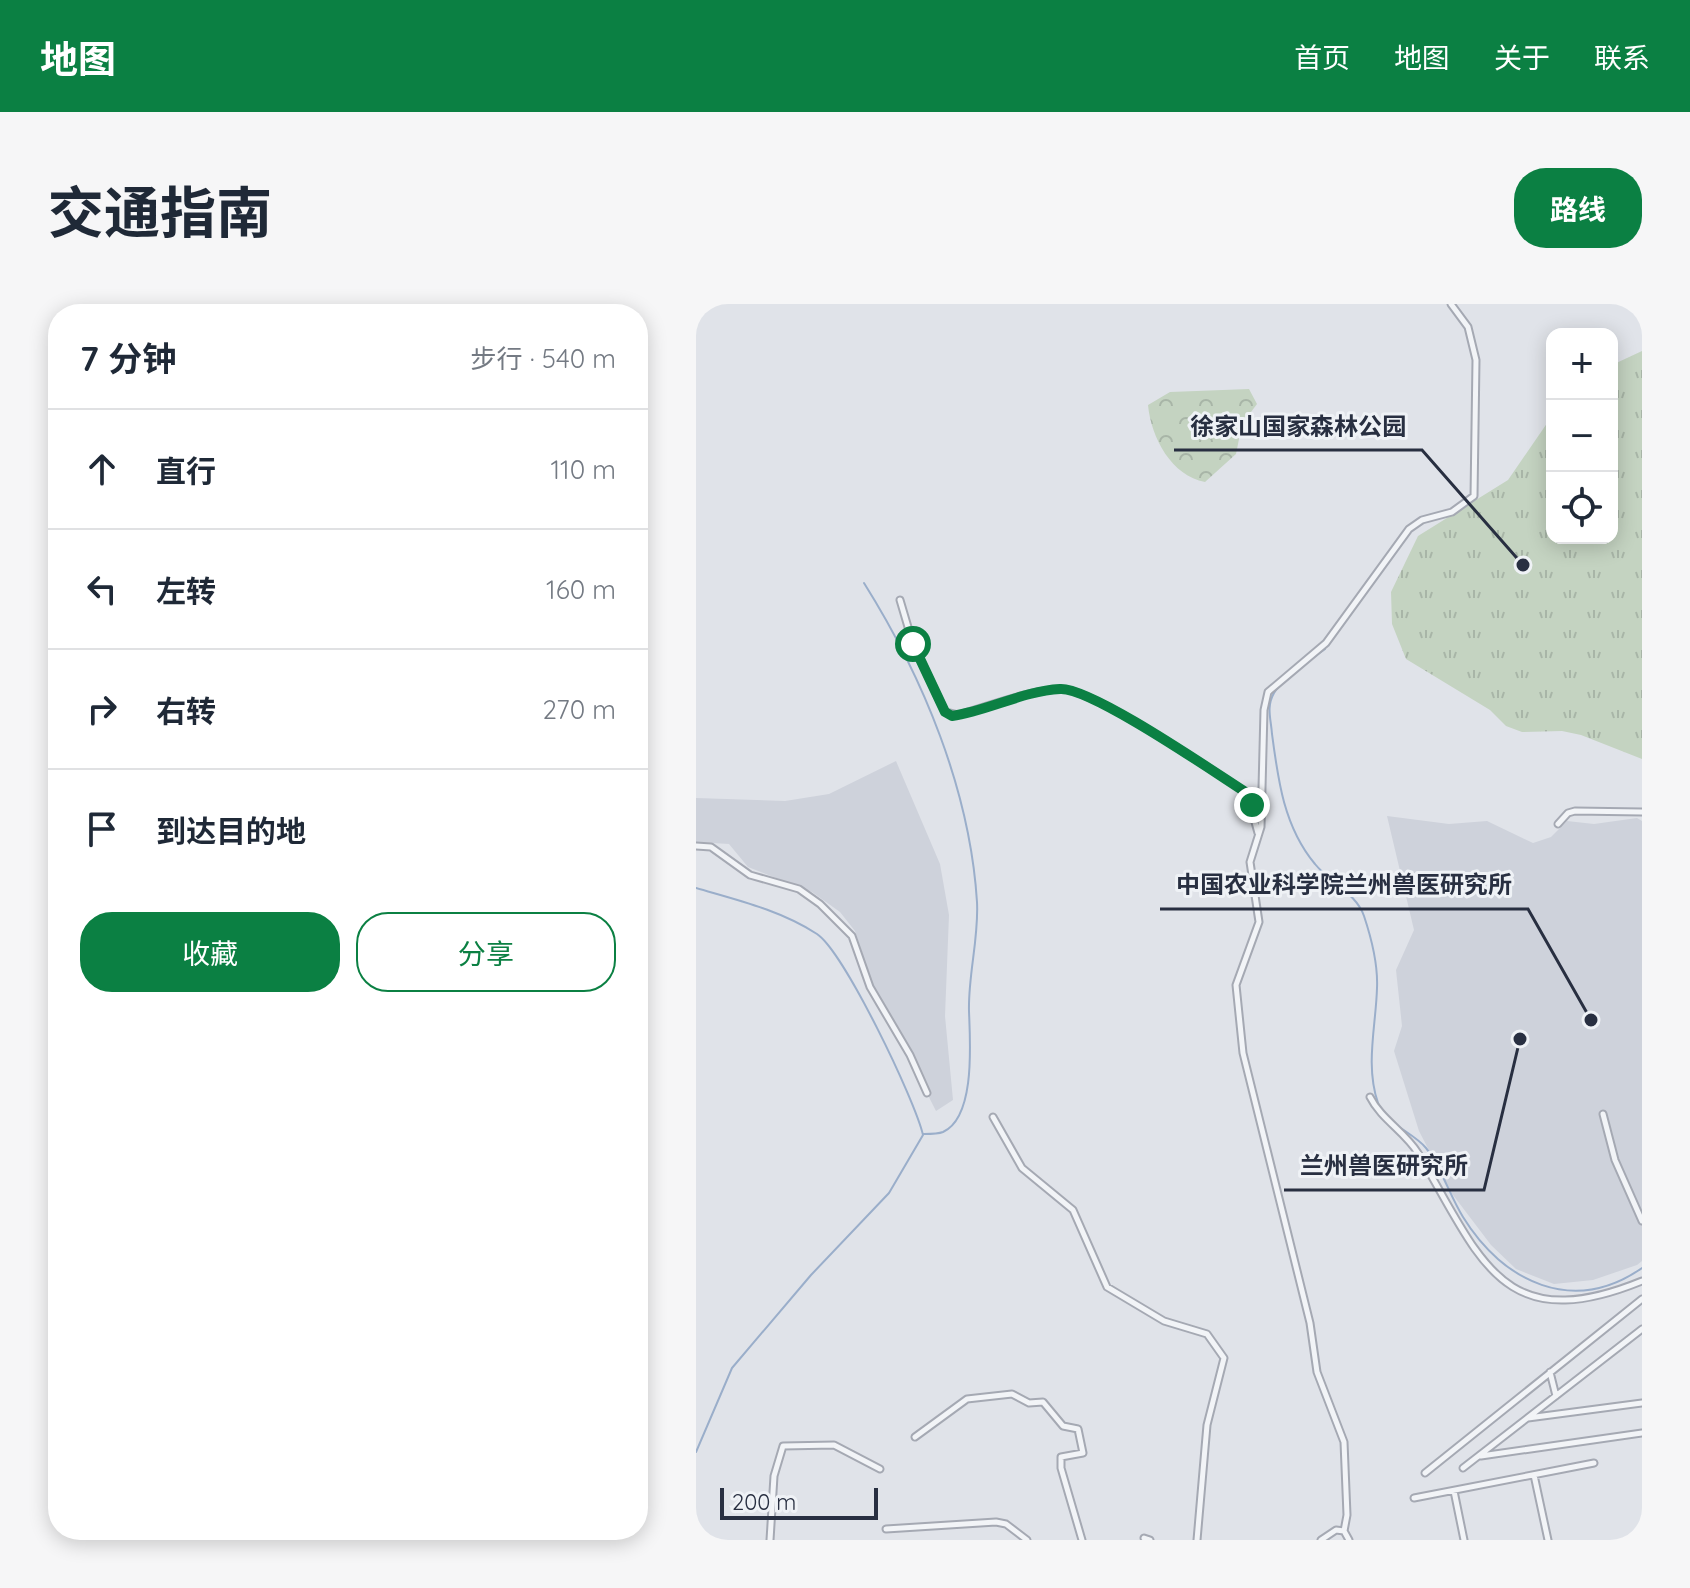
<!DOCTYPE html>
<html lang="zh">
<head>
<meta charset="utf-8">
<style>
	:root { --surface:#fff; --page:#f6f6f7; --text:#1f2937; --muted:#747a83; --line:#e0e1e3; --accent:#0b8043 }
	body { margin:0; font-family:Quicksand,"Noto Sans SC",sans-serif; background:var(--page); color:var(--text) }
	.controls { position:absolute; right:24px; top:24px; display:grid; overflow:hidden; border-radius:16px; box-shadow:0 4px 20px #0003 }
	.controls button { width:72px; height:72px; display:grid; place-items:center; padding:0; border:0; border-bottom:2px solid var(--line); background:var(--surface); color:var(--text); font:40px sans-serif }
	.scale { position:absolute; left:24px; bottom:20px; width:158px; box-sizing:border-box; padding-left:8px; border:4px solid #282f41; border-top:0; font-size:22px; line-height:28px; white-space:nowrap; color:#282f41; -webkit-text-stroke:6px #eff2f6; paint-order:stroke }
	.stop { position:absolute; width:24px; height:24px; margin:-18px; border:6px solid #0b8043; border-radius:50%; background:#fff }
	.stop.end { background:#0b8043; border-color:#fff; box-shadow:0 2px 8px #0008 }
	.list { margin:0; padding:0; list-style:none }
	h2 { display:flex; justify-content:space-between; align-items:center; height:104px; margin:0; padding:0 32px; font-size:34px }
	h2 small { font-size:26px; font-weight:400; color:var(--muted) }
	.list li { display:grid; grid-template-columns:52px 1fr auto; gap:24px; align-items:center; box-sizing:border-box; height:120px; padding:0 32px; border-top:2px solid var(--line) }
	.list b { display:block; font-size:30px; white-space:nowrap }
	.list em { font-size:26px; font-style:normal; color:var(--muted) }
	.actions { display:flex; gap:16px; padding:24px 32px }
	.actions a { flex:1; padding:18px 0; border:2px solid var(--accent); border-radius:32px; text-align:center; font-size:28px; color:var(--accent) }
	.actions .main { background:var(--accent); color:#fff }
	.icon { flex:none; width:44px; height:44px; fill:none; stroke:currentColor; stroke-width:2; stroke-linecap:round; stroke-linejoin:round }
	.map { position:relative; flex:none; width:946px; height:1236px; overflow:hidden; border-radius:32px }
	header { display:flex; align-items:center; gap:48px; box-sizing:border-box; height:112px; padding:0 40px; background:var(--accent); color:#fff }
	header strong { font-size:38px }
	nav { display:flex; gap:44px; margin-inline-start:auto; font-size:28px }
	.intro { display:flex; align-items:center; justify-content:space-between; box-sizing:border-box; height:192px; padding:0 48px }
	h1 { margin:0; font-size:56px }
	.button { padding:20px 36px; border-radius:32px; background:var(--accent); color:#fff; font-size:28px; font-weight:700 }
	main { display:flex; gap:48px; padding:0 48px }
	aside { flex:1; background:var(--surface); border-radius:32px; box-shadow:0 4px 20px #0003 }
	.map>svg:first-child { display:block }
	.built { fill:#ced2db }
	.forest { fill:url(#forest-crowns) }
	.park { fill:url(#park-tufts) }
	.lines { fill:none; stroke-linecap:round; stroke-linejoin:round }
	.stream { stroke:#9aaeca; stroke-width:2 }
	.minor-casing { stroke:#a5a9b3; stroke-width:9 }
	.minor { stroke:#f2f4f7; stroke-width:5 }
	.route { stroke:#0b8043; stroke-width:10 }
	.leader { fill:none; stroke:#282f41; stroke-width:3 }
	.callout-dot { fill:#282f41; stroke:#eff2f6; stroke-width:3 }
	.callout-label { font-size:24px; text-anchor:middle; font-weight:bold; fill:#282f41; stroke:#eff2f6; stroke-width:6; stroke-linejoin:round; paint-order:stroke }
</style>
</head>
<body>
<header>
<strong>地图</strong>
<nav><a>首页</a><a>地图</a><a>关于</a><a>联系</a></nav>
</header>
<div class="intro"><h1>交通指南</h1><a class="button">路线</a></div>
<main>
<aside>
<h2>7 分钟<small>步行 · 540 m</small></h2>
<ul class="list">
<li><svg class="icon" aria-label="ahead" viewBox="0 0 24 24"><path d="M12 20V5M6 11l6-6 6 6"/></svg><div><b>直行</b></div><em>110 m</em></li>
<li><svg class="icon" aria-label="left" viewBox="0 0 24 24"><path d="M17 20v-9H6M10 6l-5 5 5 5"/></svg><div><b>左转</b></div><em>160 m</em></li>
<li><svg class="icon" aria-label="right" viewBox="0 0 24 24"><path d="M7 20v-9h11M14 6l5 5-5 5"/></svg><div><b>右转</b></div><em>270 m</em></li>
<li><svg class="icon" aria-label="arrive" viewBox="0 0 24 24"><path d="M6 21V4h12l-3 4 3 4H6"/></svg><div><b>到达目的地</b></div></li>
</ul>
<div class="actions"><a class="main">收藏</a><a>分享</a></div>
</aside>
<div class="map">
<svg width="946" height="1236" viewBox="0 0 946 1236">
	<defs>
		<pattern id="forest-crowns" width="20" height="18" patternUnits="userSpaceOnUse" patternTransform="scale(2)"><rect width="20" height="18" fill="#c4d3c1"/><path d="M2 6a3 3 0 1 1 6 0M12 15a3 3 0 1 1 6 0" fill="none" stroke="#a8b5a7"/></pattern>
		<pattern id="park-tufts" width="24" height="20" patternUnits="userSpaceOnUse" patternTransform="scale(2)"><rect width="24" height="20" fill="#c4d3c1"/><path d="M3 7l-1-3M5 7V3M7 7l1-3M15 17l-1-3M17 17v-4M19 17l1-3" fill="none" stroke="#a8b5a7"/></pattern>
	</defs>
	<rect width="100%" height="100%" fill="#e0e3e9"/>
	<!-- built -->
	<path class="built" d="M200,457L244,560L253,611L249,712L257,796L240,807L178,685L159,627L144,608L116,588L52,563L33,540L0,538V494L89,497L133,490Z
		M691,512L753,520L791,517L837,539L855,533L871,517L898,520L941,514L946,517V957L941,961L897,976L858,980L820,965L795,941L754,887L723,827L698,747L706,722L700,666L718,626Z"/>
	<!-- forest -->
	<path class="forest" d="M553,85L561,100L546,120L540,150L509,178C476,172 455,134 452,101L474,88Z"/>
	<!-- park -->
	<path class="park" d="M946,47V455L885,431L866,427L826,428L810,422L794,406L710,355L696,320L695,288L722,232L812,176L856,112V234H916V61Z"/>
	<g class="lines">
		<!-- stream -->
		<path class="stream" d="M168,279C227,373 274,486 281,598C283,634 272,671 273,707C274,737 280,813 247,828C242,830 234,830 228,830
			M629,345C613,357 589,371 578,389C570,403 575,415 576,430C582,476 588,523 619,560C634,579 660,589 668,612C675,633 682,662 681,684C680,722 669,761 682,799C689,820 717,828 730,844C745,863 754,892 767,913C807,978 877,1012 946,964
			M0,584C41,596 84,606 121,630C148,648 219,796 227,831L193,889L115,971L36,1064L0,1148"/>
		<defs>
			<path id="minor" d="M204,296L217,340L249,408L262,411C294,402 330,387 364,385C395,383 518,468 551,489L562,529
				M862,520L872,509L879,507L946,508
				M0,542L15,543L54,571L103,585L124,600L156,632L174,683L214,751L231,789
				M674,793C685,815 709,828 722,849C784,952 804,1035 946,977
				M907,810L919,856L946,917
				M297,813L326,864L377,906L411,983L468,1017L511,1030L528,1054L511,1121L501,1236
				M854,1068L860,1092
				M832,1114L946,1099
				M219,1133L271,1095L316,1090L333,1099L347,1098L367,1122L382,1125L387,1149L365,1153V1164L386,1236
				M785,1152L946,1129
				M767,1164L946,1025
				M729,1169L946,995
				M838,1171L852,1236
				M758,1187L768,1236
				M718,1194L898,1159
				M190,1225L300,1218L310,1220L331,1236
				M448,1234L454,1236
				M74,1236L78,1172L87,1142L138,1141L184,1165
				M625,1236L640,1226L648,1227
				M653,1236L648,1227L651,1211L648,1138L621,1068L614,1019L547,749L540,681L563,618L554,558L565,523L568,406L572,388L630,339L713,225L726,216L756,208L778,192L780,56L772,23L755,0"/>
		</defs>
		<!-- minor casing -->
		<use href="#minor" class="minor-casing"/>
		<!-- minor -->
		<use href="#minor" class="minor"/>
	</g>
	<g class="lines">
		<!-- route -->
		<path class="route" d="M217,340L249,408L256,412C292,407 327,387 364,385C395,383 518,468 551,489L556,501"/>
	</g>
	<!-- callouts -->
	<path class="leader" d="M827 261L726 146H478M895 716L832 605H464M824 735L788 886H588"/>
	<g class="callout-dot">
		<circle cx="827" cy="261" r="8"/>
		<circle cx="895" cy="716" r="8"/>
		<circle cx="824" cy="735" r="8"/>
	</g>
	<g class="callout-label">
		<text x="602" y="131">徐家山国家森林公园</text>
		<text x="648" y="589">中国农业科学院兰州兽医研究所</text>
		<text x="688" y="870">兰州兽医研究所</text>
	</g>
</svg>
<div class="controls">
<button>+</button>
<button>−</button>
<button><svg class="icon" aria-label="locate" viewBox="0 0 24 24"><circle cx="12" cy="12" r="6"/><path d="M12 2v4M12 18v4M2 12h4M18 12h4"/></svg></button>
</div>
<div class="scale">200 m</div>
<div class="stop" style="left:217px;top:340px"></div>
<div class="stop end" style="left:556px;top:501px"></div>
</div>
</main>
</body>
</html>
